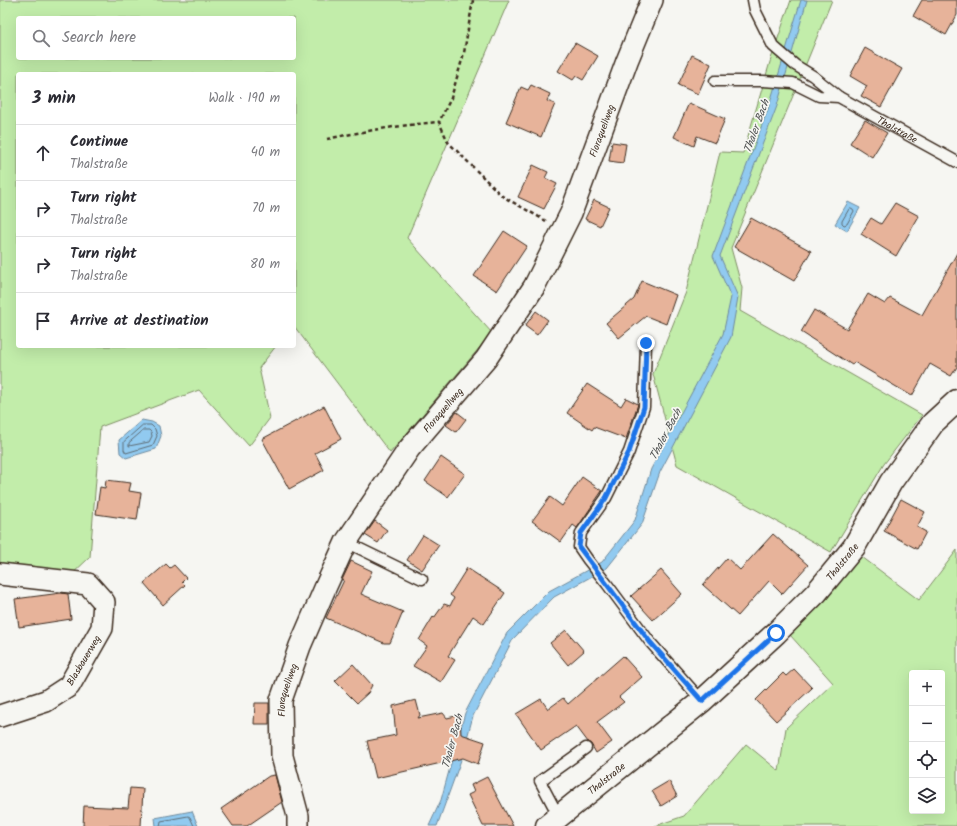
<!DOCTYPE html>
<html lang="en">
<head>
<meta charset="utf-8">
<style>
	:root { --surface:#fff; --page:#f7f7f7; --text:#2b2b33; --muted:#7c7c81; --line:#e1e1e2 }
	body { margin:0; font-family:Kalam,sans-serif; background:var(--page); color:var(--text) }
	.controls { position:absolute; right:12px; bottom:12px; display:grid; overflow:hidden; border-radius:4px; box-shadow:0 4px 16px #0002 }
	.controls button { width:36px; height:36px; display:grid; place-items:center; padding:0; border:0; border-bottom:1px solid var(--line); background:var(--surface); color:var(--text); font:20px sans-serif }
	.stop { position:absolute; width:12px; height:12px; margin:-9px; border:3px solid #1a73e8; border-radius:50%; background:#fff }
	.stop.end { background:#1a73e8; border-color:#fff; box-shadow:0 1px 4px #0008 }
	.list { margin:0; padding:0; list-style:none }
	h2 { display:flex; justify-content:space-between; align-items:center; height:52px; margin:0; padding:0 16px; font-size:17px }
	h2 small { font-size:13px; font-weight:400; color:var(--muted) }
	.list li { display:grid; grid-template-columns:26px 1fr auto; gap:12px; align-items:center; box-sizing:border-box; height:56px; padding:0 16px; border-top:1px solid var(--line) }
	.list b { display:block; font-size:15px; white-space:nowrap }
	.list p { margin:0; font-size:13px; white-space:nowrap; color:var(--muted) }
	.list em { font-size:13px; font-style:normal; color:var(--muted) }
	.icon { flex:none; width:22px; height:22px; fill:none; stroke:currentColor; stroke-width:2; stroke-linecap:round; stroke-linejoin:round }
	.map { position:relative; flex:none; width:957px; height:826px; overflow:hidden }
	.search { position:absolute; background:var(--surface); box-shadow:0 4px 16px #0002; left:16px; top:16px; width:280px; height:44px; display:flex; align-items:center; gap:10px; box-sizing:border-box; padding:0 14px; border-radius:4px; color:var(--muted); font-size:15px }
	.panel { position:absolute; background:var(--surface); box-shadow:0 4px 16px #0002; left:16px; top:72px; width:280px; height:276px; border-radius:4px }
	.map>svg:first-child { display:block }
	.green { fill:#c2edaa; stroke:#7e8c64; fill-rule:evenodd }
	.water { fill:#91caf0; stroke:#6f8a9c }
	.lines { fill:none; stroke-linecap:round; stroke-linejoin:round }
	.shore { stroke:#5d6a72; stroke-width:1 }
	.building { fill:#e7b39a; stroke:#3b2a1e }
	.service-casing { stroke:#3b2a1e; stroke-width:13 }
	.minor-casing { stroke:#3b2a1e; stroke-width:24 }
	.secondary-casing { stroke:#3b2a1e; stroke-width:25 }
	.path { stroke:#3b2a1e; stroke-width:2.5; stroke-dasharray:4 3; stroke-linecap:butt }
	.service { stroke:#f6f6f2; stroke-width:10 }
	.minor { stroke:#f6f6f2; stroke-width:21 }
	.secondary { stroke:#f6f6f2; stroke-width:22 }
	.route { stroke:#1a73e8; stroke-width:5 }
	.labels { text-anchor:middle; stroke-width:3.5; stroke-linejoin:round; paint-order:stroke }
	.street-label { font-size:10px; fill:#3b2a1e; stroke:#f6f6f2 }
	.water-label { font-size:11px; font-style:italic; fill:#505252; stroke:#f6f6f2 }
</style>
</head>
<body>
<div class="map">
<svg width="957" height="826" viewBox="0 0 957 826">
	<rect width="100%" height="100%" fill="#f6f6f2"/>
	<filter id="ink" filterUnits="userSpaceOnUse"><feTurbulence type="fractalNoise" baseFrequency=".025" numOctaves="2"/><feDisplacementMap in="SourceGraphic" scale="8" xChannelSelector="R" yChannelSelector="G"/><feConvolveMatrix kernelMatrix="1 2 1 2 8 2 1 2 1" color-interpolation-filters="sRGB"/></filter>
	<g filter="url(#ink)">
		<!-- green -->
		<path class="green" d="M0,0H509L407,238L492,333L390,453L294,326V74H18V346H276L259,368L270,418L249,446L199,390L100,427L90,557L68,578L0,571ZM18,18H294V58H18Z
			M791,0H832L731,248L742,288L740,311L922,415L884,464L831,552L677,465L653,374L686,292L720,152L743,153L770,62Z
			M957,550V826H655L684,816L746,744L779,771L786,728L833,683L790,635L827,599L858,554L919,600ZM912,673H942V811H912Z"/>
		<!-- water -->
		<path class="water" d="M801,0H807L777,106L720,256L738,297L731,337L660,472L642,524L607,568L554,597L513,639L473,716L461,760L437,826H429L441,800L465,713L507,633L549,591L602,562L635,520L651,469L723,334L731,297L713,256L769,106Z
			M848,202L860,208L847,231L835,224Z
			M142,420L152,422L159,426L161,436L156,449L126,458L120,453L119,440Z
			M192,811L198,826H156L155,818Z"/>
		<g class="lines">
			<!-- shore -->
			<path class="shore" d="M851,208L853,209L854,211L847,224L844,225L842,223V221L849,209Z
				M143,425H151L155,429L157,436L153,445L126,453L124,450V442Z
				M144,430H149L151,432L152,436L149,442L129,446V443Z
				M160,826L161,821L188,816L190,817L194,826"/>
		</g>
		<!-- building -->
		<path class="building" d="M922,0H957V15L946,35L913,16Z
			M575,43L598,56L583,80L576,76L573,80L558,71Z
			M865,48L902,69L881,107L861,96L867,86L850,76Z
			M692,55L711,64L698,94L678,85Z
			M531,85L550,94L547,101L555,104L541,137L506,122L521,87L528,90Z
			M689,103L725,119L715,143L697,136L694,146L674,137Z
			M865,120L887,133L872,157L850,143Z
			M612,142L626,144L623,163L609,161Z
			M533,165L548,172L545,178L557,184L544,209L518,197Z
			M594,200L609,207L600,226L585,219Z
			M895,203L919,216L896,256L861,234L871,218L881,224Z
			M751,218L811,251L794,281L734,247Z
			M504,231L527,246L497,291L474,276Z
			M957,253V367L951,376L930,364L912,396L854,362L852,365L801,332L814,310L847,329L868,294L885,304L890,298L922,315Z
			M642,281L676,295L666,324L646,316L619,338L606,323L634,299Z
			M536,311L548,320L537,335L525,326Z
			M587,384L621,406L626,398L638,404L626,439L594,427L592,430L567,413Z
			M324,406L341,439L315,453L324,470L289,489L262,439Z
			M457,412L466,419L456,432L446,425Z
			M441,457L465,474L448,497L425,481Z
			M582,477L602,491L577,528L573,525L561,542L532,521L550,497L562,506Z
			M106,480L131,483L129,491L141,493L137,520L96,514L100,487L105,488Z
			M901,499L925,512L917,527L926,532L917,549L884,531Z
			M375,521L387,530L378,543L365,535Z
			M773,534L808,565L782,594L769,581L738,616L703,585L727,558L740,570Z
			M423,535L439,545L422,570L407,560Z
			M351,561L372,571L361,594L403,612L390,643H384L326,618L344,580H342Z
			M166,564L170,568L174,565L186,578L182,582L185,585L163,605L144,583Z
			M467,568L505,593L484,624L473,616L448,656L455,660L441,682L413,666L427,646L419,640L433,617L434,618L444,604L450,606L454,598L450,595Z
			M661,570L682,594L653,620L631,596Z
			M61,593L68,594L71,619L19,627L15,599Z
			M566,630L584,651L568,665L550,643Z
			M623,656L642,677L619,697L624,702L597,722L612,742L596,753L591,744L588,742L576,726L541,750L516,714L541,699L548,709L563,698L568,704Z
			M353,664L372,685L368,693L357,703L335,681Z
			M794,669L812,688L776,721L756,700L783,673L786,676Z
			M416,700L420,715L418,718L443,713L447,718L460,715L461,734L485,742L478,764L463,758L376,778L367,741L396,735L393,706Z
			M255,703H269V724H254Z
			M275,775L282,802L247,826H233L221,809L269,776Z
			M487,777L513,826H483L468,795L474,792L471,785Z
			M669,781L677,796L661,806L652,791Z
			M130,788L143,789L141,826H83L84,806L128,808Z"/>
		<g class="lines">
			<defs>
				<g id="service">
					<path d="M753,0L755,10L773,46L795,65L813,76L839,97"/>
					<path id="s1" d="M715,81H763L793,83L819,96L839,97L957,162"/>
					<path d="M646,343L644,407L629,452L606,498L581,533L579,547L588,560L607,584L650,642L702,701"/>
					<path d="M346,542L422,579"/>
					<path d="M559,817L540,781L586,748"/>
				</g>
				<g id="minor">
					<path d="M0,574L88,584L104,602L102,628L69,686L46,701L0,716"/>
					<path id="s2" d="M298,826V816L282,756L281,700L300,646L326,586L346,542L409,449L486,359L534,287L571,213L627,61L652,0"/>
				</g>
				<g id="secondary">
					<path id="s3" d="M547,826L702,701L776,633L816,593L854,547L891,482L933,423L957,401"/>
				</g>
			</defs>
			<!-- service casing -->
			<use href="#service" class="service-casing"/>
			<!-- minor casing -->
			<use href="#minor" class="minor-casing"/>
			<!-- secondary casing -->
			<use href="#secondary" class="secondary-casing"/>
			<!-- path -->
			<path class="path" d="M473,0L464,53L451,98L439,122L448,142L502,196L546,221
				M327,139C364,131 401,125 439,122"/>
			<!-- service -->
			<use href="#service" class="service"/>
			<!-- minor -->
			<use href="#minor" class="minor"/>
			<!-- secondary -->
			<use href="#secondary" class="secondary"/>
		</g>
	</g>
	<g class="lines" filter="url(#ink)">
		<!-- route -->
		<path class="route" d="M646,343L644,407L629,452L606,498L581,533L579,547L650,642L702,701L776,633"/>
	</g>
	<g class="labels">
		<!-- street labels -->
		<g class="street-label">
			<text dy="4" stroke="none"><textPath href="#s1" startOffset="194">Thalstraße</textPath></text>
			<text dy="4" stroke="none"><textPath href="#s2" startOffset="787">Floraquellweg</textPath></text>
			<text dy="4" stroke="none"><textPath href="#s2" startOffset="463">Floraquellweg</textPath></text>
			<text dy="4" stroke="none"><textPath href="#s3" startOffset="397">Thalstraße</textPath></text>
			<text transform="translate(83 660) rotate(-59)" y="4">Blasbauerweg</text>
			<text dy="4" stroke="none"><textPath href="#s2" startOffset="139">Floraquellweg</textPath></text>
			<text dy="4" stroke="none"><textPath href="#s3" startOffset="76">Thalstraße</textPath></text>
		</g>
		<!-- water labels -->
		<g class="water-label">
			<text transform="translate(756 126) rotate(-70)" y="4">Thaler Bach</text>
			<text transform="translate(665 434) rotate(-62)" y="4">Thaler Bach</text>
			<text transform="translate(452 741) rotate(-75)" y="4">Thaler Bach</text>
		</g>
	</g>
</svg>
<div class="controls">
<button>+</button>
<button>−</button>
<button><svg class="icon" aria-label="locate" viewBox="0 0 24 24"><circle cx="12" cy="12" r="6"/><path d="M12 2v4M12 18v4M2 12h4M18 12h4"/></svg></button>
<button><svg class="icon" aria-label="layers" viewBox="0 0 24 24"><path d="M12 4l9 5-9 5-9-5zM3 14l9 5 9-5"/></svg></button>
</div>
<div class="stop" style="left:776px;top:633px"></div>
<div class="stop end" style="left:646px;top:343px"></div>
<div class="search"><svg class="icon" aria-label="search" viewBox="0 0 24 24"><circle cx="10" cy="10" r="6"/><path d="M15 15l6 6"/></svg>Search here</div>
<section class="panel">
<h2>3 min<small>Walk · 190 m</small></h2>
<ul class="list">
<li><svg class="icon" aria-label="ahead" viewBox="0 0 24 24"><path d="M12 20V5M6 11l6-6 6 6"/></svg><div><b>Continue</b><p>Thalstraße</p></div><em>40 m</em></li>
<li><svg class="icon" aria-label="right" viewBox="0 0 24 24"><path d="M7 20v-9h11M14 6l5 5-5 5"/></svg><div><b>Turn right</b><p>Thalstraße</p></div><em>70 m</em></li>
<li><svg class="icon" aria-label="right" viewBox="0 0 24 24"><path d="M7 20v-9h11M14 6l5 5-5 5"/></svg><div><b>Turn right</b><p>Thalstraße</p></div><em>80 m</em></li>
<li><svg class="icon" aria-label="arrive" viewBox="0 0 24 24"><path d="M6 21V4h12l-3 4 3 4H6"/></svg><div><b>Arrive at destination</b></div></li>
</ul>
</section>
</div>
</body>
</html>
